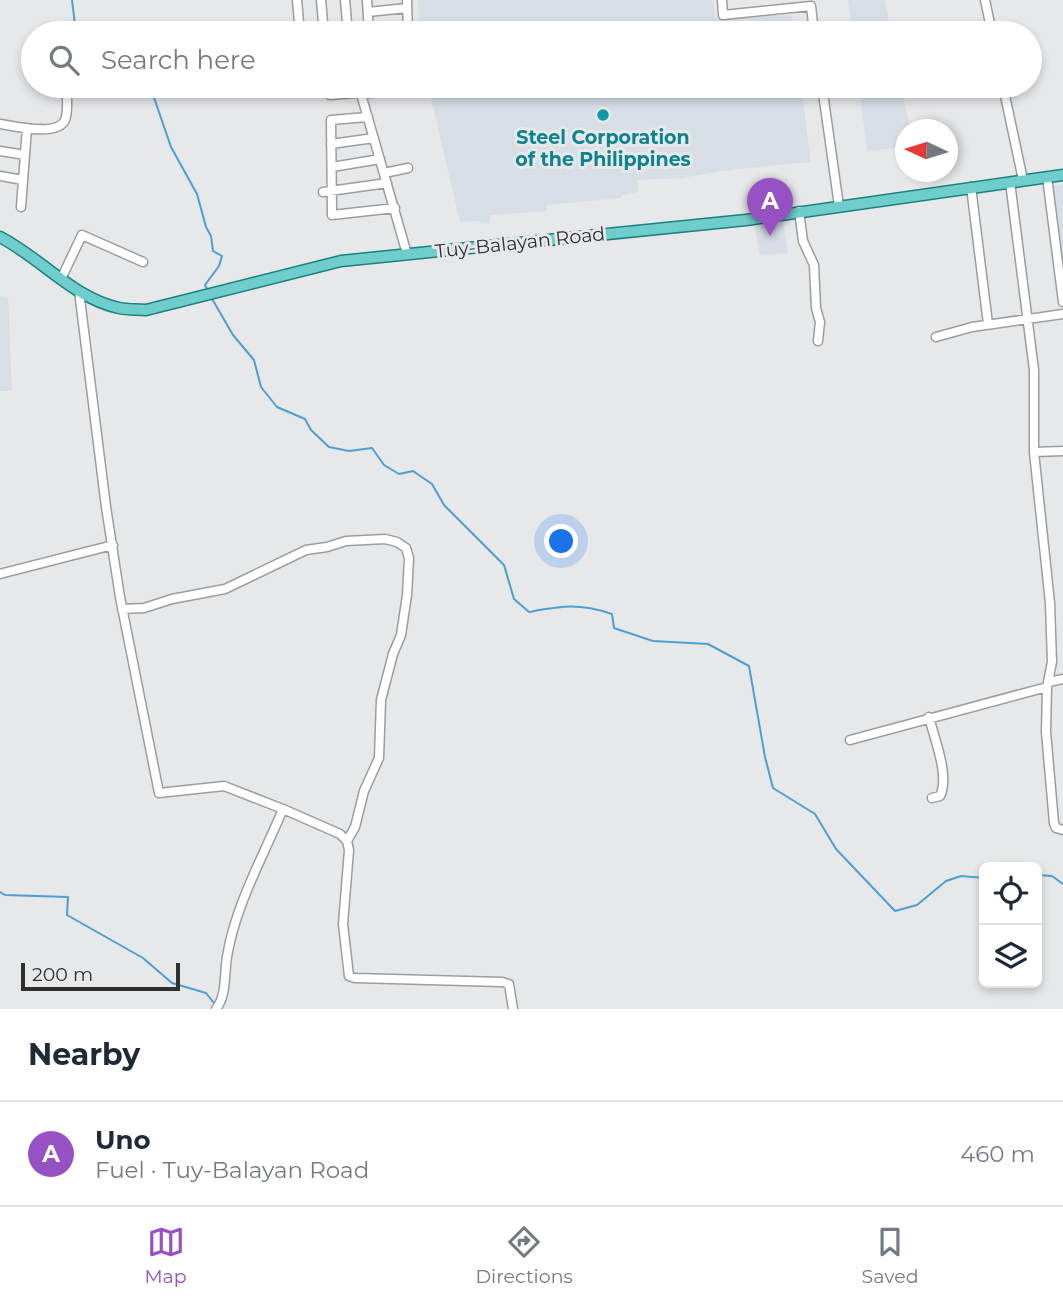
<!DOCTYPE html>
<html lang="en">
<head>
<meta charset="utf-8">
<style>
	:root { --surface:#fff; --page:#f2f2f3; --text:#1f2937; --muted:#747a83; --line:#e0e1e3; --accent:#9651c5 }
	body { margin:0; font-family:Montserrat,sans-serif; background:var(--page); color:var(--text) }
	.controls { position:absolute; right:21px; bottom:21px; display:grid; overflow:hidden; border-radius:10px; box-shadow:0 4px 10px #0003 }
	.controls button { width:63px; height:63px; display:grid; place-items:center; padding:0; border:0; border-bottom:2px solid var(--line); background:var(--surface); color:var(--text); font:35px sans-serif }
	.compass { position:absolute; left:895px; top:119px; width:63px; height:63px; border-radius:50%; background:var(--surface); box-shadow:0 4px 10px #0003; rotate:274deg }
	.scale { position:absolute; left:21px; bottom:18px; width:159px; box-sizing:border-box; padding-left:7px; border:4px solid #2f2f30; border-top:0; font-size:19px; line-height:24px; white-space:nowrap; color:#2f2f30; -webkit-text-stroke:5px #e7e8ea; paint-order:stroke }
	.you { position:absolute; left:562px; top:542px; width:24px; height:24px; margin:-18px; border:5px solid #fff; border-radius:50%; background:#1a73e8; box-shadow:0 0 0 10px #1a73e833 }
	.badge { display:grid; place-items:center; width:46px; height:46px; border-radius:50%; background:var(--accent); color:#fff; font-size:23px; font-weight:700 }
	.pin { position:absolute; translate:-50% -58px; filter:drop-shadow(0 2px 4px #0008) }
	.pin::after { content:''; position:absolute; top:37px; width:24px; height:21px; background:inherit; clip-path:polygon(0 0,100% 0,50% 100%) }
	.list { margin:0; padding:0; list-style:none }
	h2 { display:flex; justify-content:space-between; align-items:center; height:91px; margin:0; padding:0 28px; font-size:30px }
	h2 small { font-size:23px; font-weight:400; color:var(--muted) }
	.list li { display:grid; grid-template-columns:46px 1fr auto; gap:21px; align-items:center; box-sizing:border-box; height:105px; padding:0 28px; border-top:2px solid var(--line) }
	.list b { display:block; font-size:26px; white-space:nowrap }
	.list p { margin:0; font-size:23px; white-space:nowrap; color:var(--muted) }
	.list em { font-size:23px; font-style:normal; color:var(--muted) }
	.icon { flex:none; width:38px; height:38px; fill:none; stroke:currentColor; stroke-width:2; stroke-linecap:round; stroke-linejoin:round }
	.map { position:relative; flex:none; width:1063px; height:1009px; overflow:hidden }
	.search { position:absolute; background:var(--surface); box-shadow:0 4px 10px #0003; left:21px; right:21px; top:21px; height:77px; display:flex; align-items:center; gap:18px; box-sizing:border-box; padding:0 24px; border-radius:38px; color:var(--muted); font-size:26px }
	.sheet { height:196px; background:var(--surface) }
	nav { display:flex; justify-content:space-around; align-items:center; box-sizing:border-box; height:98px; border-top:2px solid var(--line); background:var(--surface); font-size:19px; color:var(--muted) }
	nav a { display:grid; justify-items:center; gap:4px }
	nav .on { color:var(--accent) }
	.map>svg:first-child { display:block }
	.built { fill:#d7dee6 }
	.lines { fill:none; stroke-linecap:round; stroke-linejoin:round }
	.stream { stroke:#4e9fd2; stroke-width:2 }
	.minor-casing { stroke:#9b9d9e; stroke-width:11 }
	.major-casing { stroke:#1a817f; stroke-width:13 }
	.minor { stroke:#fff; stroke-width:8 }
	.major { stroke:#6fcecb; stroke-width:10 }
	.culture-dot { fill:#0f9aa8; stroke:#e7e8ea; stroke-width:2.5 }
	.labels { text-anchor:middle; stroke-width:6; stroke-linejoin:round; paint-order:stroke }
	.culture-label { font-size:19px; font-weight:bold; fill:#0d838f; stroke:#e7e8ea }
	.street-label { font-size:19px; fill:#2f2f30; stroke:#e7e8ea }
</style>
</head>
<body>
<div class="map">
<svg width="1063" height="1009" viewBox="0 0 1063 1009">
	<rect width="100%" height="100%" fill="#e7e8ea"/>
	<!-- built -->
	<path class="built" d="M418,0H713L715,18L792,15L794,33H420Z
		M848,0H885L891,33H853Z
		M428,86H801L811,162L736,169L681,178L637,180L638,192L621,195V198L547,205V211L490,215V223L480,224L479,221L460,222Z
		M859,86H901L910,129L906,130L905,147L867,151Z
		M1063,184V274L1049,186Z
		M783,222L788,253L760,255L754,226Z
		M0,296L8,297L12,391H0Z"/>
	<g class="lines">
		<!-- stream -->
		<path class="stream" d="M72,0L76,33
			M150,86L171,147L197,194L206,227L211,236L213,251L222,256L219,266L205,285L207,289
			M211,297L233,335L254,360L261,387L277,407L305,419L311,430L329,447L349,451L372,448L384,465L399,474L413,471L432,484L444,505L504,565L514,599L529,612C563,606 578,603 612,614L614,628L653,641L708,644L749,666L765,757L773,788L815,814L836,849L895,911L917,905L946,881L961,876L984,878
			M1037,875L1052,876L1063,884
			M0,892L5,895L68,897L67,915L143,958L172,983L206,993L214,1003"/>
		<defs>
			<path id="minor" d="M297,0L300,33
				M321,0L324,33
				M345,0L348,33
				M367,0L369,33
				M407,0L408,33
				M722,0L723,15L811,6L814,33
				M985,0L992,33
				M368,12L407,8
				M382,33L408,30
				M329,86L330,95L356,93
				M347,86L361,94L418,88V86
				M822,86L839,206
				M1003,86L1023,180
				M361,94L407,254
				M368,117L331,120L332,215L395,208
				M0,124C15,126 57,137 65,120C69,111 66,96 67,86
				M331,144L374,138
				M0,151L25,155
				M332,167L380,159
				M384,173L408,168
				M0,176L23,180
				M1047,177L1063,302
				M1010,182L1034,370V452L1050,603L1052,662L1047,687L1046,732L1054,823L1056,828L1063,830
				M971,187L988,324
				M323,192L387,183
				M21,207L27,128
				M799,211L803,241L814,265L816,308L820,322L818,341
				M61,279L82,235L143,262
				M79,291L106,507L120,597L159,793L224,786L283,809C263,857 235,906 227,957C224,974 227,995 216,1009
				M936,337L972,327L1063,314
				M1034,452L1063,451
				M0,574L113,545
				M122,609L144,608L172,599L225,589L306,550L327,547L346,541L385,539L397,542L406,548L409,558L407,595L401,635L393,654L381,700L379,758L364,791L355,827L347,841
				M1049,682L1063,679
				M929,717C934,738 950,776 940,796L932,798
				M850,740L1047,687
				M283,809L340,834L347,841L349,850L343,924L349,976L355,978L502,982L509,984L513,1009"/>
			<path id="major" d="M0,237C41,258 73,298 119,308C128,310 137,309 146,310L341,261L746,220L1063,175"/>
		</defs>
		<!-- minor casing -->
		<use href="#minor" class="minor-casing"/>
		<!-- major casing -->
		<use href="#major" class="major-casing"/>
		<!-- minor -->
		<use href="#minor" class="minor"/>
		<!-- major -->
		<use href="#major" class="major"/>
	</g>
	<!-- markers -->
	<circle class="culture-dot" cx="603" cy="115" r="7"/>
	<g class="labels">
		<!-- culture labels -->
		<g class="culture-label">
			<text x="603" y="144">Steel Corporation<tspan x="603" dy="22">of the Philippines</tspan></text>
		</g>
		<!-- street labels -->
		<g class="street-label">
			<text transform="translate(520 242) rotate(-6)" y="7">Tuy-Balayan Road</text>
		</g>
	</g>
</svg>
<div class="controls">
<button><svg class="icon" aria-label="locate" viewBox="0 0 24 24"><circle cx="12" cy="12" r="6"/><path d="M12 2v4M12 18v4M2 12h4M18 12h4"/></svg></button>
<button><svg class="icon" aria-label="layers" viewBox="0 0 24 24"><path d="M12 4l9 5-9 5-9-5zM3 14l9 5 9-5"/></svg></button>
</div>
<svg class="compass" viewBox="-18 -18 36 36"><path d="M0-13l5 13h-10z" fill="#e53935"/><path d="M0 13l5-13h-10z" fill="#747a83"/></svg>
<div class="scale">200 m</div>
<div class="you"></div>
<div class="pin badge" style="left:770px;top:236px">A</div>
<div class="search"><svg class="icon" aria-label="search" viewBox="0 0 24 24"><circle cx="10" cy="10" r="6"/><path d="M15 15l6 6"/></svg>Search here</div>
</div>
<section class="sheet">
<h2>Nearby<small></small></h2>
<ul class="list">
<li><span class="badge">A</span><div><b>Uno</b><p>Fuel · Tuy-Balayan Road</p></div><em>460 m</em></li>
</ul>
</section>
<nav>
<a class="on"><svg class="icon" aria-label="map" viewBox="0 0 24 24"><path d="M3 6l6-2 6 2 6-2v14l-6 2-6-2-6 2zM9 4v14M15 6v14"/></svg>Map</a>
<a><svg class="icon" aria-label="directions" viewBox="0 0 24 24"><path d="M12 3l9 9-9 9-9-9zM9 14v-3h6M13 9l2 2-2 2"/></svg>Directions</a>
<a><svg class="icon" aria-label="saved" viewBox="0 0 24 24"><path d="M7 4h10v16l-5-4-5 4z"/></svg>Saved</a>
</nav>
</body>
</html>
